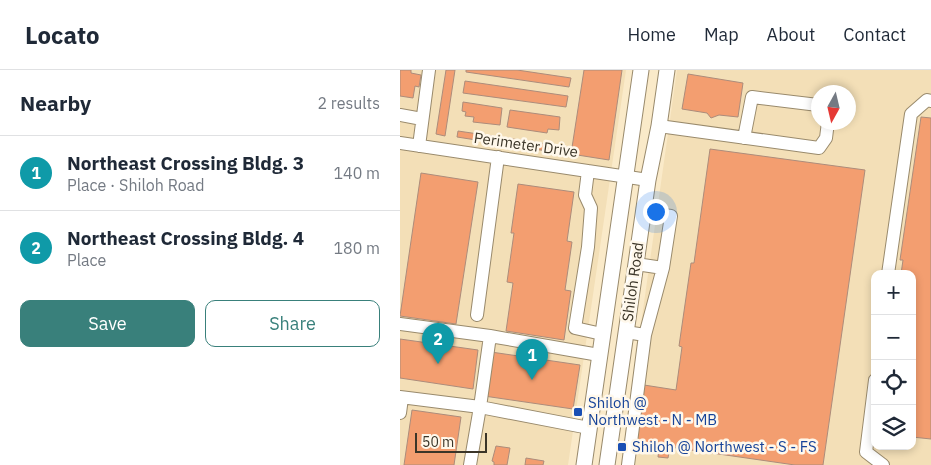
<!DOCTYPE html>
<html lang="en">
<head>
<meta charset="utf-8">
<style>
	:root { --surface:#fff; --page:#f2f2f3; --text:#1f2937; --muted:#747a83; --line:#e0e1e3; --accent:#39807b }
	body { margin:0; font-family:"IBM Plex Sans",sans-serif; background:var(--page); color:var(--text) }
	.controls { position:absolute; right:15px; bottom:15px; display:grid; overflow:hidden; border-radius:10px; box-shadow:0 2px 8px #0003 }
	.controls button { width:45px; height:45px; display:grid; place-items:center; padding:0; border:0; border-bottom:1px solid var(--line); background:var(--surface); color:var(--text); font:25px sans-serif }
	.compass { position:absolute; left:411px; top:15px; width:45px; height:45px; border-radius:50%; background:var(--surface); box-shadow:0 2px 8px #0003; rotate:188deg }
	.scale { position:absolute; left:15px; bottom:12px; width:72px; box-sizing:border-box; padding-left:5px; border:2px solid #3b3528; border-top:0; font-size:14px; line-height:18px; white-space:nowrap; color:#3b3528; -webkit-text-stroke:4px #fff8eb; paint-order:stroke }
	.you { position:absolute; left:255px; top:141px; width:18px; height:18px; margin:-12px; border:4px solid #fff; border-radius:50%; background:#1a73e8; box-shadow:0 0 0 8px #1a73e833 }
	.badge { display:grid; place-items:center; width:32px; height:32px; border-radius:50%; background:var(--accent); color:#fff; font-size:16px; font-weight:700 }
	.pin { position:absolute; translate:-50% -41px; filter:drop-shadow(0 1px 2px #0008) }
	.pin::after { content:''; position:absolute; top:26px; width:18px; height:15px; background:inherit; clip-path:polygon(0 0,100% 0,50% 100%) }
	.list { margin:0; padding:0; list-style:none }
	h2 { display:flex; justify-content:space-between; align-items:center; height:65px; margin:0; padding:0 20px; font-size:21px }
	h2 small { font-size:16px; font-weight:400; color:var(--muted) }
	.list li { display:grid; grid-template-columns:32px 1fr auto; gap:15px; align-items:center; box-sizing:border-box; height:75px; padding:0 20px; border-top:1px solid var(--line) }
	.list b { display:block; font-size:19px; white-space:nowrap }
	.list p { margin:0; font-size:16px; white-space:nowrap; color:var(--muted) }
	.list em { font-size:16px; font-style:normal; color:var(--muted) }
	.actions { display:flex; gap:10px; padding:15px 20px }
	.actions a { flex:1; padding:11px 0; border:1px solid var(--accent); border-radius:10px; text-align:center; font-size:18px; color:var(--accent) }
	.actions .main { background:var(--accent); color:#fff }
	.icon { flex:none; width:28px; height:28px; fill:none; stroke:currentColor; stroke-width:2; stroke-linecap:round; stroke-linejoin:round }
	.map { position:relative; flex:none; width:531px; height:395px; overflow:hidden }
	header { display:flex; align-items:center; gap:30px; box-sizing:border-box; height:70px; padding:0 25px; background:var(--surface); border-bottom:1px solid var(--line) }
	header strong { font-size:24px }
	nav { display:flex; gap:28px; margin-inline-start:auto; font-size:18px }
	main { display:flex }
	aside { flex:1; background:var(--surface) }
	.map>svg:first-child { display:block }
	.built { fill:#f3dfb7; fill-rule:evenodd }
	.building { fill:#f39e70; stroke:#ac8c7b }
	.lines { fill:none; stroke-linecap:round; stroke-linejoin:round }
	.minor-casing { stroke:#998a6c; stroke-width:14 }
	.major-casing { stroke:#998a6c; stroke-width:17 }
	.minor { stroke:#fff; stroke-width:12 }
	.major { stroke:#fff; stroke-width:15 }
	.transit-dot { fill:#1a4fb4; stroke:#fff8eb; stroke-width:2 }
	.labels { text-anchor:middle; stroke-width:5; stroke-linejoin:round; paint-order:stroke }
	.street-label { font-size:15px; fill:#3b3528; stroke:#fff8eb }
	.transit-label { font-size:15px; fill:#164399; stroke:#fff8eb; text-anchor:start }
</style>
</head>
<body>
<header>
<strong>Locato</strong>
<nav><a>Home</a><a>Map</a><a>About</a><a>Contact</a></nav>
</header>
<main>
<aside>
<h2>Nearby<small>2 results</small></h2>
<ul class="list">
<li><span class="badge" style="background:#0f9aa8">1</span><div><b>Northeast Crossing Bldg. 3</b><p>Place · Shiloh Road</p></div><em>140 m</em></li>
<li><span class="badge" style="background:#0f9aa8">2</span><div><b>Northeast Crossing Bldg. 4</b><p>Place</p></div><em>180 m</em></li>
</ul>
<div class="actions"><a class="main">Save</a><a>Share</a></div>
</aside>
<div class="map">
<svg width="531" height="395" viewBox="0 0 531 395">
	<rect width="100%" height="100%" fill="#faeac9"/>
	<!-- built -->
	<path class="built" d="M0,0H226L168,395H0Z
		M277,0H531V395H221ZM418,22H448V52H418ZM475,204H512V376H475Z"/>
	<!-- building -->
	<path class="building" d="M0,0H11V3L21,5L19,17L15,16L13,28L0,26Z
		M46,0H55L45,66L36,64Z
		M66,0H117L171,8L169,17L66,2Z
		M184,0H222L209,90L171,84Z
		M288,4L343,13L338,47L319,45L311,48L307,43L282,39Z
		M65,11L168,26L166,37L63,23Z
		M63,32L102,38L100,55L73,52L74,47L65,46L66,42L62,41Z
		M110,40L160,47L159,60L148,59L147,63L107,57Z
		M521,47L531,48V369L512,367V204H501L503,190H500Z
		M58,61L167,77L166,84L57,67Z
		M310,79L465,100L423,395H395L270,377L268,388L258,387L259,377L236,373L244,315L276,320L282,277L279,276L291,193H294Z
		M21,103L78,112L56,254L0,246Z
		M118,114L174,122L167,171L172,172L165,220L171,221L164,270L106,261L113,213L107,212L114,163H111Z
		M0,269L78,280L73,319L0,308Z
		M91,282L180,295L173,339L84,326Z
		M12,340L61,347L54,395H4Z
		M96,376L110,378L107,395H94V392L92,391Z
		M126,388L144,391L143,395H125Z"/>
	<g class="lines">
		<defs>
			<path id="minor" d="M0,45L22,49
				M259,56L419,78L426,68L428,52
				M344,68L352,27L418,35
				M0,73L248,110
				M19,76L29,0
				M188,101L185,125L191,138L188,177L175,258L202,264
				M236,194L263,198L271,146L243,142
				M488,204L511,44L527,30L531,31
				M77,245L98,87
				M0,254L90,266L80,337L189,358
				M226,262L245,265L263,198
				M90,266L199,285
				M475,310L466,382L483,395
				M0,327L80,337L70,395
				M0,343L2,328
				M228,395L245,265"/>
			<path id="major" d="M184,395L241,0
				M207,395L248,110L259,56L267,0"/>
		</defs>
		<!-- minor casing -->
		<use href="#minor" class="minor-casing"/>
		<!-- major casing -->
		<use href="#major" class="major-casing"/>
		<!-- minor -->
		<use href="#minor" class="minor"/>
		<!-- major -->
		<use href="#major" class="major"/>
	</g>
	<!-- markers -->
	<g class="transit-dot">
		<rect x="173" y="337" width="10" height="10" rx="2.5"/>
		<rect x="217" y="372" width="10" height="10" rx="2.5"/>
	</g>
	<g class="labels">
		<!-- street labels -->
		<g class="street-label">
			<text transform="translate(126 75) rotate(8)" y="5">Perimeter Drive</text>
			<text transform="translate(233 212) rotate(-82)" y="5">Shiloh Road</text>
		</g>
		<!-- transit labels -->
		<g class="transit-label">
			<text x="188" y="338">Shiloh @<tspan x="188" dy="17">Northwest - N - MB</tspan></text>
			<text x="232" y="382">Shiloh @ Northwest - S - FS</text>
		</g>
	</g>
</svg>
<div class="controls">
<button>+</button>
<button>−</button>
<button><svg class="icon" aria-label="locate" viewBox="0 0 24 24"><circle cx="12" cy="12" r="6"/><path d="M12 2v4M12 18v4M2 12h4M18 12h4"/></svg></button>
<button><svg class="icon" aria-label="layers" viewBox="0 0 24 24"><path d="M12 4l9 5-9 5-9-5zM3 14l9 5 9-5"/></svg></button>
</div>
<svg class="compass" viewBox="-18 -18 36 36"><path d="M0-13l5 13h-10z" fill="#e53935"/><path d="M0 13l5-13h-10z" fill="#747a83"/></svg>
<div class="scale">50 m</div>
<div class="you"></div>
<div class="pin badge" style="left:132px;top:310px;background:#0f9aa8">1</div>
<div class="pin badge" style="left:38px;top:294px;background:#0f9aa8">2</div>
</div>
</main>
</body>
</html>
